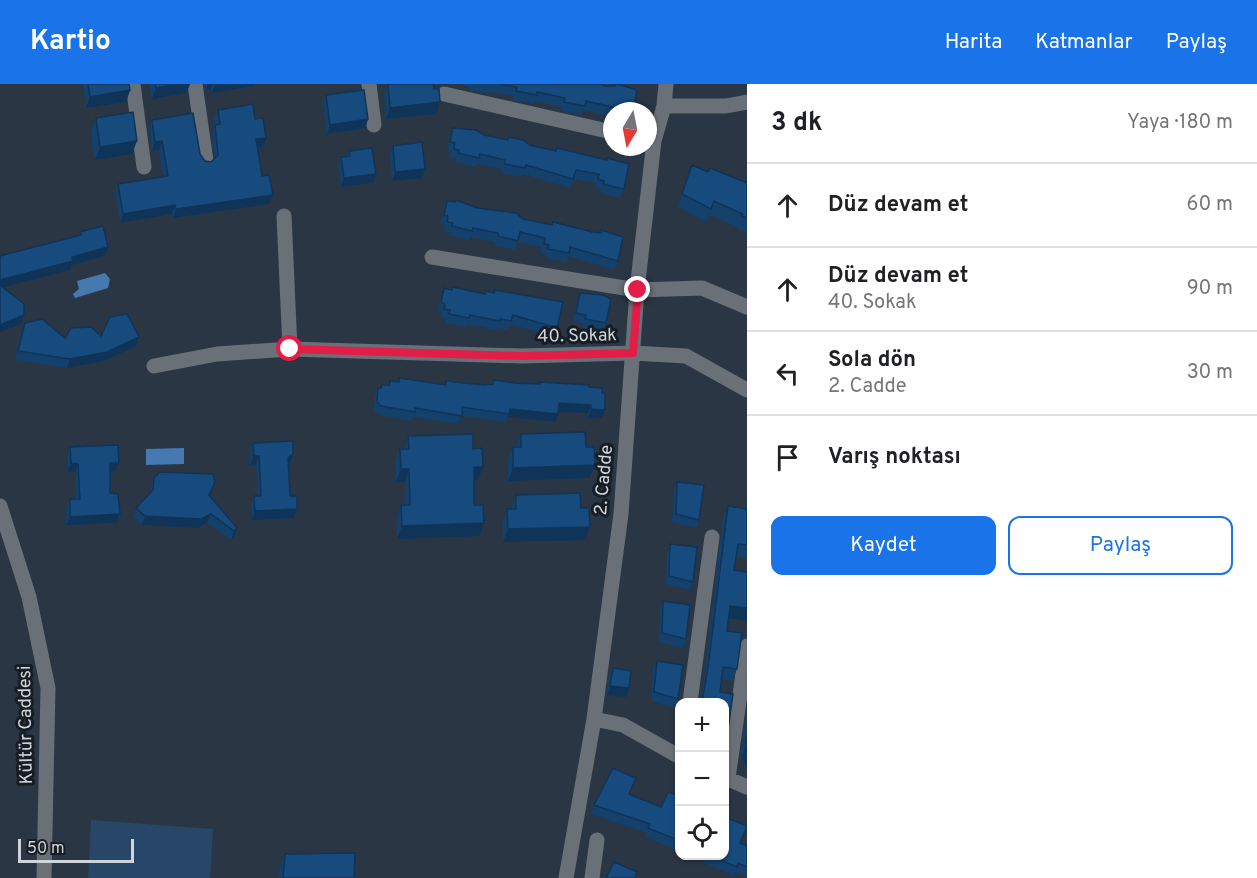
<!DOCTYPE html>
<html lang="tr">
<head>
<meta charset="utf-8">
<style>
	:root { --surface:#fff; --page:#f2f2f2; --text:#202124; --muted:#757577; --line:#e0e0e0; --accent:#1a73e8 }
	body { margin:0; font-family:Overpass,sans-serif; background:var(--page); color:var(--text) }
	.controls { position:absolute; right:18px; bottom:18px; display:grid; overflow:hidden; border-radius:12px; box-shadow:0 2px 4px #0004 }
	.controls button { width:54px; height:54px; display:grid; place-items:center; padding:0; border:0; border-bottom:2px solid var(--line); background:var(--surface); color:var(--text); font:30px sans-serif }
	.compass { position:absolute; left:603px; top:18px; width:54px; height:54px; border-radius:50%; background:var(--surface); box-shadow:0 2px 4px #0004; rotate:190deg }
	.scale { position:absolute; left:18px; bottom:15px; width:116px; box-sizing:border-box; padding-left:6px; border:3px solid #cdd4dc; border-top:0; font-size:16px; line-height:21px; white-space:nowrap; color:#cdd4dc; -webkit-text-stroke:4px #181d23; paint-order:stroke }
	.stop { position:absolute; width:18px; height:18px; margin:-14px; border:4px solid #e11d48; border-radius:50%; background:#fff }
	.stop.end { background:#e11d48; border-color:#fff; box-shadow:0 2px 6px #0008 }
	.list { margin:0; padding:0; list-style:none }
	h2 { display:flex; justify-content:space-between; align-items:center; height:78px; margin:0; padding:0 24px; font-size:26px }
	h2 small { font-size:20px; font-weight:400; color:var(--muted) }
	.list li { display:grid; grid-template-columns:39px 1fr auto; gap:18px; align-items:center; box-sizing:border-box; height:84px; padding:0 24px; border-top:2px solid var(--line) }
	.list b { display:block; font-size:22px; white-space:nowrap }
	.list p { margin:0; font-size:20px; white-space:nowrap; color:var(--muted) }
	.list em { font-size:20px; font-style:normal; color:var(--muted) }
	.actions { display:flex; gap:12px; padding:18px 24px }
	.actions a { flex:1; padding:14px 0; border:2px solid var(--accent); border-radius:12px; text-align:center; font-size:21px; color:var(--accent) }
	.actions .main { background:var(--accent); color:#fff }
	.icon { flex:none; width:33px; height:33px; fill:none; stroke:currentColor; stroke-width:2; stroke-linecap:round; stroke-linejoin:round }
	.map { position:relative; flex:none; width:747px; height:794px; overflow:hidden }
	header { display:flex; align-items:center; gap:36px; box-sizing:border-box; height:84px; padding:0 30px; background:var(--accent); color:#fff }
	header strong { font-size:28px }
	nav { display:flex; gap:33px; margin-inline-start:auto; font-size:21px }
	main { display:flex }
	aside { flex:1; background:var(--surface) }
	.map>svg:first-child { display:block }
	.green { fill:#284667 }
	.water { fill:#4779b1 }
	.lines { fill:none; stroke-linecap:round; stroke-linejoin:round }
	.minor { stroke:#6a7077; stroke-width:15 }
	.wall { fill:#14406c }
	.shaded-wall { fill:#103458 }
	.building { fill:#174b7e; stroke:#103458; stroke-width:1.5 }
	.route { stroke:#e11d48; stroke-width:8 }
	.labels { text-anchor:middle; stroke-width:6; stroke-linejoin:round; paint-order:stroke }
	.street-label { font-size:18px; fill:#cdd4dc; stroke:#181d23 }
</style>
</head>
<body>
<header>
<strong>Kartio</strong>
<nav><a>Harita</a><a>Katmanlar</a><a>Paylaş</a></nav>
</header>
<main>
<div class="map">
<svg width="747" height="794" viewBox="0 0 747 794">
	<rect width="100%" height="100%" fill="#2a3644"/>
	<!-- green -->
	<path class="green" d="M91,736L213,745L210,794H88Z"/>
	<!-- water -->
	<path class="water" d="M105,189L110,195L108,204L75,214L73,210L79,205L77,197Z
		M184,364V380L146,381V365Z"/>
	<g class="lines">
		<!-- minor -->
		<path class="minor" d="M133,0L144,83
			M195,0L206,77
			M369,0L374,41
			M444,10L612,48
			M664,22H726L747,18
			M284,132L290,265
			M432,173L637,206L702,204L747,223
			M154,282L217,270L290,265L522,272L633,269L686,272L747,306
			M0,422L29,513L48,604L44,794
			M690,618L712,453
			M594,635L623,641L680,673
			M724,693L747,703
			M728,694L747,562
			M566,794L594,635L621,430L637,206L654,57L664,22L666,0
			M592,794L597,756"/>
	</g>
	<!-- wall -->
	<path class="wall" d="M83,0H129L130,6L126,18L86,24Z
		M149,0H190L186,9L152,15Z
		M204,0H255L254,2L212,9L211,5L206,6Z
		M388,0L436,30L386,35L384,11Z
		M464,0H600L633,27H612V36L609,35V32L583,26L581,31L561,26L562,23L535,17L533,20L513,16L514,12L490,8L489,10L469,6V3L463,1Z
		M326,11L368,35L365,44L327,50L323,20Z
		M218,26L255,35L266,54L263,63L257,64L262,92L269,120L173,134L172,130L120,139L115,109L118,100L163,93L159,66L152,67L149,45L152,36L200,70L205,77L211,78L215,75L212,50L215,41L214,35Z
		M96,34L132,70L95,76L91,48Z
		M453,44L556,67L557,64L624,105L620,114L600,109L601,106L595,104L596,99L574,95L570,104L523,90L522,93L501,89L502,85L477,80L476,83L455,78L456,75L450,74L451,68L447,67L450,53Z
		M393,62L425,85L422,94L392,97L390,71Z
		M349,67L373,99L341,103L338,82L341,73L347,72Z
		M692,81L708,88L747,99V149L737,145L738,143L709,131L706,138L678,123Z
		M447,117L523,135L618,177L614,186L568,172L566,178L545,174L546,170L540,169L541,163L518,158L515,166L494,161L495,158L470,153L469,156L449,151V148L444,147L445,141L440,140L444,125Z
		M444,204L557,244L554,253L510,240L508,246L498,244L497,246L467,240L466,243L446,239V235L441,234L442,228L437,227L441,213Z
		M580,209L606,239L603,248L582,244L583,240L573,238L577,218Z
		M25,239L65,254L101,252L136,262L104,277L67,284L15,276L21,248Z
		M399,294L445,301L446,297L484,301L492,300L494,296L515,299L539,300L540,298L589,303L602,334H588V329L558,328L555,338L508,333L506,338L461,332L458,340L413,333L412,337L378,331L374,326L375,312L378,304H381L382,301H389L390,297L398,298Z
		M521,350L586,363L590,394L508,397V376L513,363H516Z
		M408,352L473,365L478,396H474V421L479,452L397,455V434L401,421H405V398H396L395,378L400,365H404Z
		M253,359L293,370L290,379L288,380L290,412L294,434L252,436L251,421L254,412H258L256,380L250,381V368Z
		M70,363L115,387L110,388V409L120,430L116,439L66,441L67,424L70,415H76L75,388L68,387L67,372Z
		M154,394L210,411L237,444L234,453L231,456L207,439L198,444L142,441L133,433L136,424L150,409L151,403Z
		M677,398L699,436L696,444L672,438L674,407Z
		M516,411L581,424L585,456L503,458V438L507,425H511Z
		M728,422L747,425V470L745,474L736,473L734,486L747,488V537L729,535L727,547L737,585L732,597L721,595L720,608L724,618H700L704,597L723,435Z
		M670,460L693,498L690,506L666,500L667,469Z
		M663,517L686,555L683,564L659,558L660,526Z
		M657,577L678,615L674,624L651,617L653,586Z
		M613,584L629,604L626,613L607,611L609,593Z
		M747,631V681L743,680L744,676H741Z
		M630,711L661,723L680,712V764L678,763L677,766L645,753L647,749L591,730L594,721Z
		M741,759L747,762V793L735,788L734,792L702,778L704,773L700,771H724Z
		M285,770L354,794H279L280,783Z"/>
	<!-- shaded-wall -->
	<path class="shaded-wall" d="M178,0H190L186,9L152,15L156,4Z
		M208,0H213L211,5L206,6Z
		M215,0H255L254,2L212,9Z
		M130,6L126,18L86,24L90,13Z
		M440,18L436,30L386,35L390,24Z
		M368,35L365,44L327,50L330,41Z
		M266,54L263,63L252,64L256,55Z
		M137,57L132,70L95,76L100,63Z
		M162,57L159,66L152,67L155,58Z
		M425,85L422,94L392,97L395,88Z
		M376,90L373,99L341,103L344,94Z
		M273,111L269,120L173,134L176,125Z
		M175,121L172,130L120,139L123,130Z
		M108,163L105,172L72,181L70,186L0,204V196L72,173Z
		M24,231L21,240L0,248V241Z
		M139,253L136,262L104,277L67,284L70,275Z
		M559,319L591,321L588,329L556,328Z
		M510,325L558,330L555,338L508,333Z
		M591,325L605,326L602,334H588Z
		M293,370L290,379L285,383L288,374Z
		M254,372H259L256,380L250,381Z
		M71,379L78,380L75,388L68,387Z
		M110,379H119L115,387L106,388Z
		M595,381L590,394L508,397L513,384Z
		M474,383H483L478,396H469Z
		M401,385H409L405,398H396Z
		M297,425L294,434L252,436L255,427Z
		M120,430L116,439L66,441L70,433Z
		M211,430L207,439L198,444L142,441L145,432Z
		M484,439L479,452L397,455L402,442Z
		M590,443L585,456L503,458L508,445Z
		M237,444L234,453L231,456L234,447Z
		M730,522L747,524V537L726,534Z
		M610,602L629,604L626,613L607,611Z
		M724,645H728L724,654Z
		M745,664H747V667L744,676H741Z
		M747,670V681L743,680Z"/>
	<!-- building -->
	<path class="building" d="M88,0H129L130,6L90,13Z
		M155,0H178L156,4Z
		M388,0H433L434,5H439L440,18L390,24Z
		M498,0H600L606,2H615L616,0H617L637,6L633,27H615L612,26L613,23L586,17L585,22L564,18L565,14L537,8V11L516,7L517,3Z
		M364,6L368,35L330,41L326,11Z
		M253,20L255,35L263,34L266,54L256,55L262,92L269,91L273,111L176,125L175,121L123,130L118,100L168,92L162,57L155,58L152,36L193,29L200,70L205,77L211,78L218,71L215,41L220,40L218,26Z
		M133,28L137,57L100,63L96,34Z
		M453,44L476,46L484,51L508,56L509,53L523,56L530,61L556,67L557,64L607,76V74L629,80L624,105L603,100L604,97L598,95L599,90L576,86L573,95L526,81L525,84L505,80V76L480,70L479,74L458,69L459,66L454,65L455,59L450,58Z
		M422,58L425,85L395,88L393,62Z
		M372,64L376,90L344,94L341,73L350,72L349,67Z
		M692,81L708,88L710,84L747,99V134L742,132L743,130L714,117L711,125L682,110Z
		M456,116L477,124L516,129L523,135L552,141L553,138L592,148L601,149V146L623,153L618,177L570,163L569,169L548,165L549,161L544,160L545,154L520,148L518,157L498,152V149L473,144L472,147L452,142L453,139L447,138L448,132L444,131L447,117L455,118Z
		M103,142L108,163L72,173L73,177L0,196V172L81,151L80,148Z
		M0,201L24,220V231L0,241Z
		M453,203L485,210L486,207L494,209L495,206L563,218L557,244L513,231L511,237L500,235V237L470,231L469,234L449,230L450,226L444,225L445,220L441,218L444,204L452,206Z
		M580,209L603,211L611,215L606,239L585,235L586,231L576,229Z
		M127,230L139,253L107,268L70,275L18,267L25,239L42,235L65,254L71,244L91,243L101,252L110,233Z
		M399,294L446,301V297L484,301L493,300L494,296L515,299L540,300V298L589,301V303L602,304V309H605V326L591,325V321L559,319L558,330L510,325L509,330L462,323V332L415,324V328L381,322L377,318L378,304H381L382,301H390V297L399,298Z
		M585,348L586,363H594L595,381L513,384V363H521V350Z
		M473,350V365L482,364L483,383H474V421H483L484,439L402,442L401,421H410L409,385H401L400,365H409L408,352Z
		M293,357V370L288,374L290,412H297V425L255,427L254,412H261L259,372H254L253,359Z
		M118,361L119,379H110V409L118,410L120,430L70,433V415H80L78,380L71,379L70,363Z
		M160,388L213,390L215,398L209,411L237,444L234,447L211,430L201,435L145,432L136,424L153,406L154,394Z
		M677,398L704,401L699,436L676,430Z
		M580,409L581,424H589L590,443L508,445L507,425H516V411Z
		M728,422L747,425V461L738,460L734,486L747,488V524L730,522L727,547L742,549L737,585L723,583L720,608L733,610L728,645H724V618H702L708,584Z
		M670,460L697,463L693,498L669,492Z
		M663,517L690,521L686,555L662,549Z
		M657,577L683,581L678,615L654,608Z
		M613,584L631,587L629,604L610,602Z
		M747,650V664H745Z
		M613,684L636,694L629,710L661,723L668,708L680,712V757L648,744L650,740L594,721Z
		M724,733L747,742L740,759L747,762V783L738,779L737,783L710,771H724Z
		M355,769L354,794H283L285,770Z
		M614,778L637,788L635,794H606Z"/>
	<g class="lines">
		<!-- route -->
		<path class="route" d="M290,265L522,272L633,269L638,206"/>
	</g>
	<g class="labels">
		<!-- street labels -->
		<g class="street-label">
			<text transform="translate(577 251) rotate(-1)" y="6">40. Sokak</text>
			<text transform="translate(603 396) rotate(-85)" y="6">2. Cadde</text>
			<text transform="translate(25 641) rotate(-91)" y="6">Kültür Caddesi</text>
		</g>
	</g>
</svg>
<div class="controls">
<button>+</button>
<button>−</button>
<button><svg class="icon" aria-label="locate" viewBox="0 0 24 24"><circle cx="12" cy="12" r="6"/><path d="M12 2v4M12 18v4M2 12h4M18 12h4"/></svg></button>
</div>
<svg class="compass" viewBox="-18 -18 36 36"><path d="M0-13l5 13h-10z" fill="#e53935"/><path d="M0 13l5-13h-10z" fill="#757577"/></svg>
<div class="scale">50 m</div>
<div class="stop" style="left:290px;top:265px"></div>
<div class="stop end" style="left:638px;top:206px"></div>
</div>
<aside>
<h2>3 dk<small>Yaya · 180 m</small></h2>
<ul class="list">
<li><svg class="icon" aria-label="ahead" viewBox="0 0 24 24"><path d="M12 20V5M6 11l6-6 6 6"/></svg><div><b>Düz devam et</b></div><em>60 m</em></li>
<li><svg class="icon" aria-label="ahead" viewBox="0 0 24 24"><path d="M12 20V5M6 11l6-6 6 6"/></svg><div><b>Düz devam et</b><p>40. Sokak</p></div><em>90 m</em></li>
<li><svg class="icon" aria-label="left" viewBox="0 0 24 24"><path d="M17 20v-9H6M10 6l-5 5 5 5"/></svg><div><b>Sola dön</b><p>2. Cadde</p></div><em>30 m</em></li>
<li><svg class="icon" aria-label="arrive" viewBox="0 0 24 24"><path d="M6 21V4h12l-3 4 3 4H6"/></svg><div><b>Varış noktası</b></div></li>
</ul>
<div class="actions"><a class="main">Kaydet</a><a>Paylaş</a></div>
</aside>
</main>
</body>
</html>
